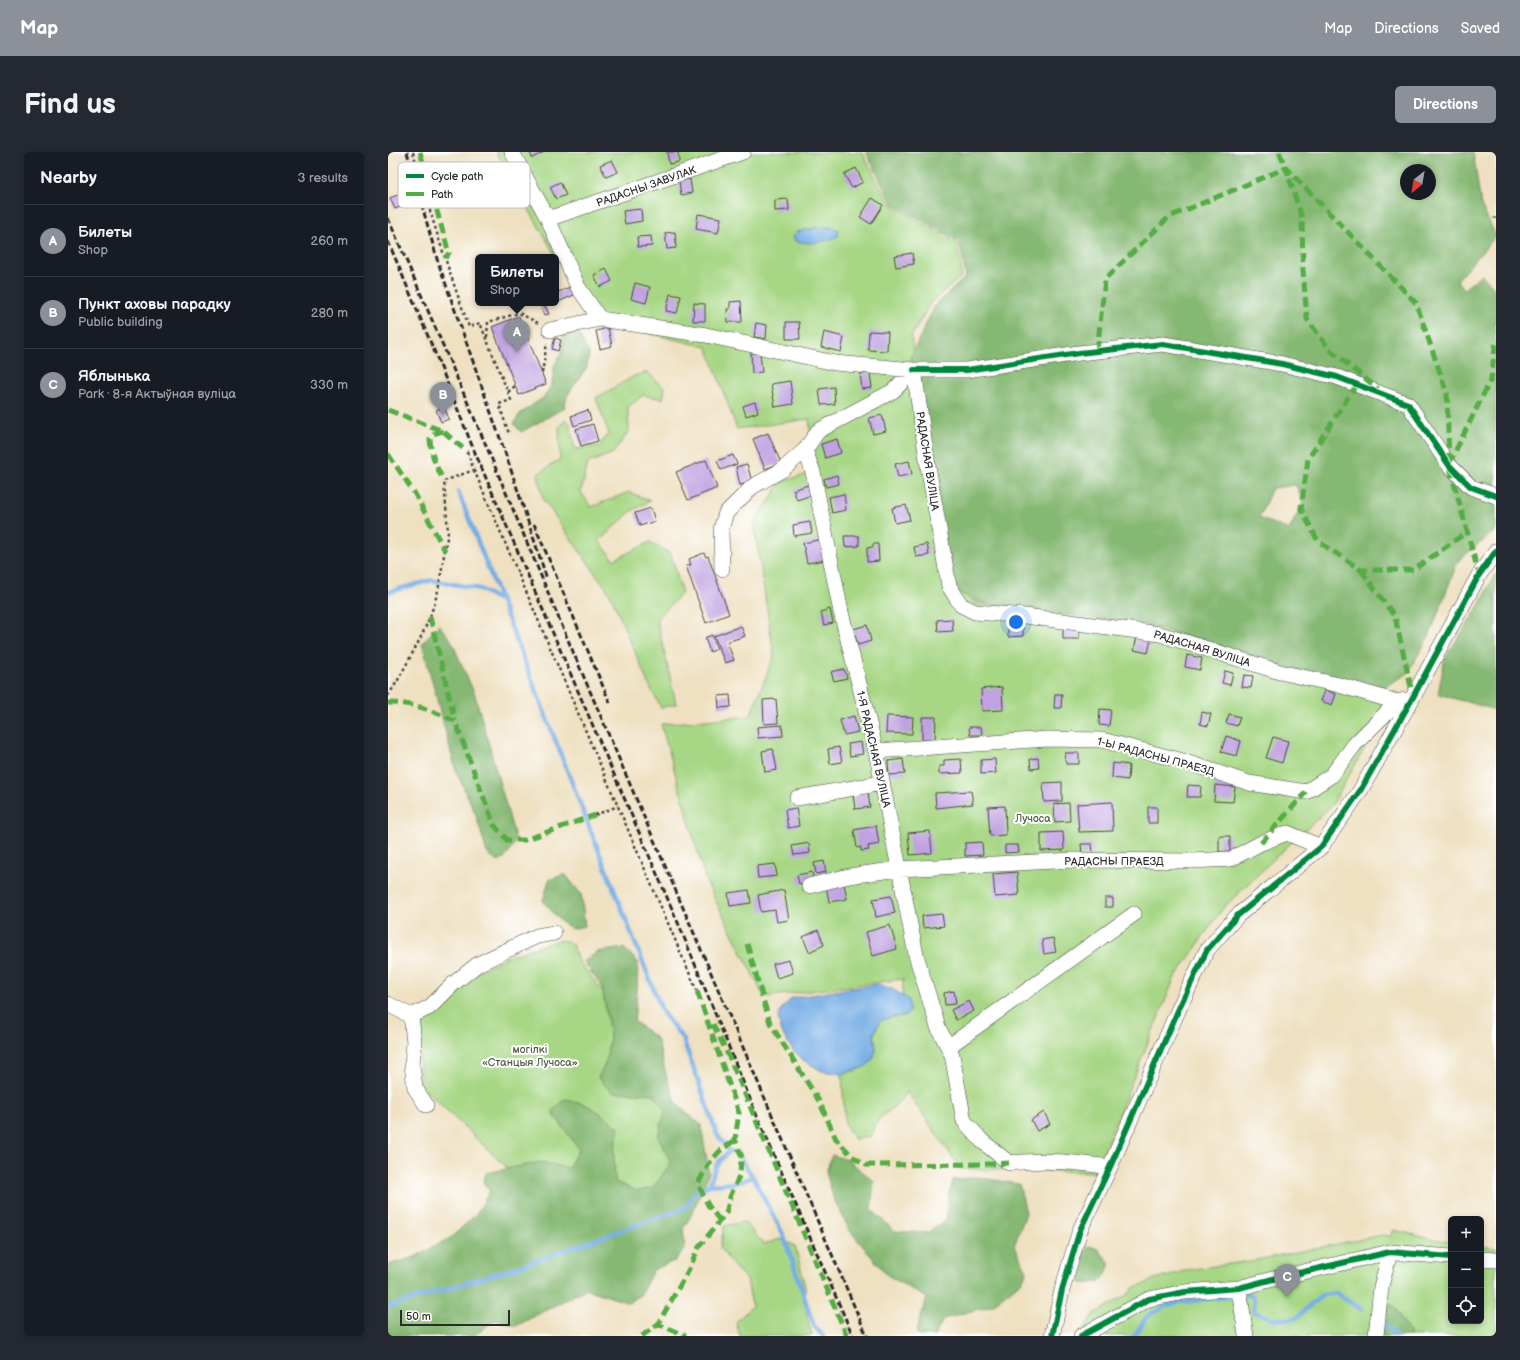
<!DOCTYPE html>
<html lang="en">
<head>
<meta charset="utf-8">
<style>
	:root { --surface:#171b24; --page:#242831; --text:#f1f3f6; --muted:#9ea1a6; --line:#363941; --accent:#8c9099 }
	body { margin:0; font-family:"Balsamiq Sans",sans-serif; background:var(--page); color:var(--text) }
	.controls { position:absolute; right:12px; bottom:12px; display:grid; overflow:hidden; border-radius:6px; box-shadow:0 2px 6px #0003 }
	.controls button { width:36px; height:36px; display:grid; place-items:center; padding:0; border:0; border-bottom:1px solid var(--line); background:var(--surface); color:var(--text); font:20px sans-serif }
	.compass { position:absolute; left:1012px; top:12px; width:36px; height:36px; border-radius:50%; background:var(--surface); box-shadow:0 2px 6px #0003; rotate:211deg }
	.scale { position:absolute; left:12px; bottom:10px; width:110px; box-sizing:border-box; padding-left:4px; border:2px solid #2b2b2b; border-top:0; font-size:11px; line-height:14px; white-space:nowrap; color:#2b2b2b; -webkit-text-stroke:3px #fff; paint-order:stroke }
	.you { position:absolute; left:628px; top:470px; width:14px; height:14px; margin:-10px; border:3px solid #fff; border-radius:50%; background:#1a73e8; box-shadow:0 0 0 6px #1a73e833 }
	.badge { display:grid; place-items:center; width:26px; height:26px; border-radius:50%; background:var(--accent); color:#fff; font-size:13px; font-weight:700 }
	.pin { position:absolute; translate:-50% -33px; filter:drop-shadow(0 1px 2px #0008) }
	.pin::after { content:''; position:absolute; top:21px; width:14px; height:12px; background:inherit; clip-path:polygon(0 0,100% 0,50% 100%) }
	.popup { position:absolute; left:87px; top:102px; width:84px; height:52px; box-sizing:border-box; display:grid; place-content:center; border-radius:6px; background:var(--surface); filter:drop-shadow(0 1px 3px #0005); font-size:13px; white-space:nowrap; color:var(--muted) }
	.popup b { font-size:15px; color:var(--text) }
	.popup::after { content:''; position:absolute; left:50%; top:100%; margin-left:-8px; border:8px solid transparent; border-top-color:var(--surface) }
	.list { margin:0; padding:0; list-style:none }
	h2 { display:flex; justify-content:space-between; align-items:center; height:52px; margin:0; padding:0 16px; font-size:17px }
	h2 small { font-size:13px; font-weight:400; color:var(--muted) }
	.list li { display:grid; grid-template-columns:26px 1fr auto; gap:12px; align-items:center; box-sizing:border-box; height:72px; padding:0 16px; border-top:1px solid var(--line) }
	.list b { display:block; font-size:15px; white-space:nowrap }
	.list p { margin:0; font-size:13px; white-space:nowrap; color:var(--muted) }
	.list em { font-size:13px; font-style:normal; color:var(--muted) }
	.icon { flex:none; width:22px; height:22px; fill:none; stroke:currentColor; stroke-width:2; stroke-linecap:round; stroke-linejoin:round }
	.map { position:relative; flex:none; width:1108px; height:1184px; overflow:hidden; border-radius:6px }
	header { display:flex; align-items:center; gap:24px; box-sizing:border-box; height:56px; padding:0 20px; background:var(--accent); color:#fff }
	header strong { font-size:19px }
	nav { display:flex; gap:22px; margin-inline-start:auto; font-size:14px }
	.intro { display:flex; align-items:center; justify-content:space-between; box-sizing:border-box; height:96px; padding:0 24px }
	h1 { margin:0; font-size:28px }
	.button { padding:10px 18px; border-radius:6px; background:var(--accent); color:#fff; font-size:14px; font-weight:700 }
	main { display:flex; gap:24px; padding:0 24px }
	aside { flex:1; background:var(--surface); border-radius:6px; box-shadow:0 2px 6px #0003 }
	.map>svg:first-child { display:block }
	.green { fill:#a7d785; stroke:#698158 }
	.forest { fill:#85b872; stroke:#58724e; fill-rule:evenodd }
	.water { fill:#76ade5; stroke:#506c88 }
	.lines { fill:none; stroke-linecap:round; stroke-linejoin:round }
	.stream { stroke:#76ade5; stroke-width:4.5 }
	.building { fill:#c0a2e1 }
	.minor-casing { stroke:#484641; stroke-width:16 }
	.path { stroke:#484641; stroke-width:2.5; stroke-dasharray:3 3; stroke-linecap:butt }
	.minor { stroke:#fff; stroke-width:15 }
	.rail { stroke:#2b2b2b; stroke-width:3; stroke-dasharray:6 3; stroke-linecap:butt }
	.quiet { stroke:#54ab44; stroke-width:5; stroke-dasharray:10 5; stroke-linecap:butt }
	.cycleway-casing { stroke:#fff; stroke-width:8 }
	.cycleway { stroke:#00873e; stroke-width:6 }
	.labels { text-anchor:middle; stroke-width:4; stroke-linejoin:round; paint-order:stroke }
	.street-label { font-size:11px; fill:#2b2b2b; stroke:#fff }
	.park-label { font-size:11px; fill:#505f46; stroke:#fff }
	.key { fill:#fff; stroke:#bfbfbf; stroke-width:1 }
	.key-label { font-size:11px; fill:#2b2b2b }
</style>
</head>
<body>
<header>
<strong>Map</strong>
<nav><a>Map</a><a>Directions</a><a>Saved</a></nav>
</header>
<div class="intro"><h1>Find us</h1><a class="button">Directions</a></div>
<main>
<aside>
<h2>Nearby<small>3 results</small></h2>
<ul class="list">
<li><span class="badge">A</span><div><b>Билеты</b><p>Shop</p></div><em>260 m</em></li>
<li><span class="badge">B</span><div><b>Пункт аховы парадку</b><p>Public building</p></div><em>280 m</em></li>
<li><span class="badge">C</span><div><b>Яблынька</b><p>Park · 8-я Актыўная вуліца</p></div><em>330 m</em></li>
</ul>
</aside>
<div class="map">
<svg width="1108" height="1184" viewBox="0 0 1108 1184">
	<rect width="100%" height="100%" fill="#fff"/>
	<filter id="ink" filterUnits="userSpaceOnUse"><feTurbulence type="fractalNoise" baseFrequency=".025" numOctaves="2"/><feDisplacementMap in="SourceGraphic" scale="8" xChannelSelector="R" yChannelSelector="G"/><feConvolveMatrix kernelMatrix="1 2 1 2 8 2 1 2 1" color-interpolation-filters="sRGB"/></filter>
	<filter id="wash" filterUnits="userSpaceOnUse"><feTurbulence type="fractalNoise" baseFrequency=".012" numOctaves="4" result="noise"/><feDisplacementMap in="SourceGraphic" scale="16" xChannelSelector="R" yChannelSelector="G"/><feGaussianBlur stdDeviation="0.9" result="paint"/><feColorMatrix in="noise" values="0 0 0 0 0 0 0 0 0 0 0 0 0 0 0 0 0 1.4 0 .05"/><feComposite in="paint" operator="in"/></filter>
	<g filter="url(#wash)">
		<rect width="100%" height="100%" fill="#eee0c0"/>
		<!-- green -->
		<path class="green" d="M108,0H474L502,52L569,91L574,124L543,150L523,185L564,414L588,452L736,467L950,529L1009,540L944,653L888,705L835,756L786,827L707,1020L573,1017L519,940L505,956L491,966L482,985L466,987L457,972L454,922L477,915L488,898L486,882L492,869L504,865L514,864L515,827L376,845L318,729L273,572L362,564L386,504L366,372L393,330L427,320L421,267L349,277L319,195L209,169L198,157Z
			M259,220L277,236L275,247L255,243L240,255L241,279L225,301L200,311L193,340L203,355L241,340L262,349L242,360L211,389L226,408L262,390L283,402L294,441L269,467L288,552L273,556L261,533L222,442L155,347L150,322L172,307L171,275L178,267L182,272L187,297L210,294L221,282L208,246L246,224Z
			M172,788L184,792L189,807L237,867L275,935L296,1008L287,1054L130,1026L31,932L33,873L78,826L123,803Z
			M356,1070L376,1092L392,1087L407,1094L417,1134L419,1165L424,1184H352L348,1170L364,1154L359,1128L345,1113L332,1096L336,1074Z
			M1005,1078L1040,1086L1063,1090V1169H1093V1094L1108,1096V1184H691L705,1163L742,1141L746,1135L759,1131L766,1127L782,1124L799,1118L863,1109L995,1083L1003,1084Z"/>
		<!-- forest -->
		<path class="forest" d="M478,0H1085L1093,53L1108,84L1069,128L1076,137L1094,123L1107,138L1108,378L1070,409L1041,484L1019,522L996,535L966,530L921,521L764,474L589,450L572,441L562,423L523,204L547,153L578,125L571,89L504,51ZM1018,18H1042V42H1018ZM908,333L915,351L901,378L871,366L884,336Z
			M184,180L190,181L201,201L199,215L179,244L176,256L133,280L126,272L132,262L156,245L164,232L166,214L173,201L175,183Z
			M1108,421V558L1050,542L1057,506L1088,459Z
			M51,473L63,488L87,543L128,689L116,707L108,709L99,701L88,663L68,619L34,491Z
			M177,722L193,742L197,774L184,777L172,769L155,749L161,728Z
			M236,796L250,810L249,839L246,869L269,887L280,930L289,952L313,973L321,1021L304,1062L295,1077L297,1095L288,1108L265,1118L253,1142L241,1151L198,1137L128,1174L107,1168L86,1184H0V1113L27,1105L64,1085L88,1062L102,1039L95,1030L98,1021L153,1010L180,1016L191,997L164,960L176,947C200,950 213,961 231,976L226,1000L227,1030L250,1039L265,1036L283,1011L270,984L277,960L266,942L224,940L210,926L218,910L222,883L214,835L196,810L209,800Z
			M444,1003L460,1008L486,1029L483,1057L506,1079L539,1081L558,1068L561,1042L565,1028L588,1025L631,1032L638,1061L626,1094L639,1119L635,1128L605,1153L555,1167L547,1184H531L528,1179L539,1146L499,1123L462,1079L445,1045L438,1020Z
			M701,1094L710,1097L722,1111C716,1130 712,1132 693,1131L687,1126L694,1103Z
			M1000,1150L1007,1156L1023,1184H994L993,1158Z"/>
		<!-- water -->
		<path class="water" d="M430,75H445L451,78L450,84C437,91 421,93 407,89L405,84L409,80Z
			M490,832L506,838L521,848L522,859L518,864L504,865L492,869L486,882L488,898L484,909L477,915L454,922L434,919L415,908L404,897L394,881L390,866L393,857L404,846Z"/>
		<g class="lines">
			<!-- stream -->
			<path class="stream" d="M70,339L204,682L275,861L295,887L329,982L341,999L349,1001L365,1025L395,1082L426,1174L435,1184
				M0,440L44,428L92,437L113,449
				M321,1033L348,1031L365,1025
				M0,1155L130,1115L297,1056L309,1039L321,1033L329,1012L341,999
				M994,1170L1008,1184
				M746,1184L760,1163L786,1151L861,1142L866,1146V1160L885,1167H907L934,1143L948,1141L973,1157"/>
		</g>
		<g id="blocks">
			<!-- building -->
			<path class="building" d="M142,0H156L144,6Z
				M279,0H290L291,10L281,12Z
				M224,8L230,20L218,25L212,13Z
				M468,16L475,30L464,36L456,22Z
				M302,27L304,41L293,43L291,29Z
				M172,30L178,43L168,47L162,35Z
				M17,40L21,51L7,57L2,46Z
				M484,46L495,53L483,72L472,65Z
				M400,47L401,58L387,59V48Z
				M253,57L254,69L237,72L235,59Z
				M310,62L333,66L330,81L308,77Z
				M287,80L288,96L279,97L277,81Z
				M263,84L264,94L250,95L249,85Z
				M524,101L526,112L508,115L506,104Z
				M218,117L224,129L212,135L206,123Z
				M247,131L262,135L258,151L243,147Z
				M182,135L186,143L170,150L168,141Z
				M282,142L293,144L289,161L278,159Z
				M353,149L354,170H340L339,157H342V150Z
				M306,151L317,152V169H305Z
				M157,154L161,162L156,163L153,155Z
				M131,164L158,232L131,243L104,175Z
				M398,170H411L412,187H398Z
				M368,171L379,173L378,187L366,185Z
				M220,176L224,194L212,197L208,179Z
				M481,179L500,180L499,199L480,198Z
				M436,180L456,185L453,200L433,195Z
				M167,186L173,188L170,199L164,197Z
				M363,201H372L374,220L364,221Z
				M482,221L484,236L474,237L472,222Z
				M402,229L405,252L387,255L383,232Z
				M446,235L447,252L433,253L431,237Z
				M367,250L370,260L358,264L355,254Z
				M56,255L61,267L53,270L48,258Z
				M200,258L203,268L186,274L183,264Z
				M494,263L498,279L485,282L481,266Z
				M205,272L210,289L193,294L188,277Z
				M380,281L393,311L377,317L365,287Z
				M449,287L453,301L437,306L433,292Z
				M345,303L349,312L333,318L329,309Z
				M318,308L329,336L300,348L288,320Z
				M521,309L524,322L510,325L507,312Z
				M359,312L364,330L352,333L348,315Z
				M449,323L451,332L438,335L436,327Z
				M423,332L427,342L409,348L405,338Z
				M456,342L458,358L444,361L441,345Z
				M518,353L522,368L507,371L504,356Z
				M263,356L267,369L252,374L247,361Z
				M422,370L424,381L406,384L405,373Z
				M456,384H471V394L457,395Z
				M435,387L438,408L419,411L415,391Z
				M485,392H490L491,409L479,410V396L485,395Z
				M539,392L541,403L528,405L526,395Z
				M316,401L318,405L320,404L341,462L318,471L298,414L303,413L301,407Z
				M442,457L445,471L436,473L433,460Z
				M564,467L565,479L550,480L549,468Z
				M635,470V484L620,485V471Z
				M479,473L483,489L470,493L465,477Z
				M353,474L357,484L339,490L346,508L337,511L326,484Z
				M675,476H691V487H675Z
				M324,483L329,497L322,500L317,486Z
				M749,484L763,487L760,501L746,498Z
				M799,503L814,506L812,518L797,515Z
				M456,517L459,526L446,529L443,520Z
				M837,519L845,521L842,533L834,531Z
				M856,523L865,524L863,536L854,535Z
				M614,535L615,558L594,559L593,537Z
				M937,538L948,542L944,553L933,549Z
				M667,542H674L673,556H666Z
				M342,543L343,555L331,556L330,544Z
				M388,547L390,571L376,572L375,548Z
				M712,557L723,558L721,574L711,573Z
				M814,560L823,562L820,574L812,572Z
				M841,562L852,565L849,574L838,571Z
				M466,564L470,580L456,583L452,568Z
				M499,564L525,565L524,582L498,581Z
				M534,565H548L547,588H534Z
				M394,573L395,584L370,586L369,575Z
				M581,575H593L594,583H582Z
				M838,584L853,589L849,604L833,600Z
				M885,585L900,589L894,611L878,606Z
				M473,590L475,602L462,604L460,592Z
				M451,595L454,610L442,612L440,597Z
				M385,597L389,618L377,620L374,599Z
				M677,601H691V612H678Z
				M650,606L651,616L643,617L642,607Z
				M515,607L517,622L501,623L500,609Z
				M573,607L574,621L551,622V614H556V608Z
				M607,607L608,621L593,622V608Z
				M725,611L741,613L740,628L724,626Z
				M674,630V649L656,650L655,631Z
				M800,633L813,634L812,645H799Z
				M827,633L847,635L845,650L826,649Z
				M583,639L585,652L548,656L547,641Z
				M480,640L482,655L467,657L465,643Z
				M724,650L725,679L691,680L689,652Z
				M681,651L682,669L667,670L666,652Z
				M617,654L618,683L602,684L600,655Z
				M760,655H769V671H760Z
				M408,656L411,674L400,676L397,658Z
				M488,674L491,692L480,694L481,698L473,699V695L469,696L466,678Z
				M542,679L544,701L522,703L520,681Z
				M675,680L676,698L653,699V681Z
				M831,684H842V700H831Z
				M594,690L595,703L577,704V691Z
				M421,691L422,701L406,703L404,694Z
				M693,692H704L705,702L694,703Z
				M617,693H630L631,700L617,701Z
				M436,709L438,720L428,722L426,711Z
				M387,712L389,724L370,726L369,714Z
				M424,720L425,729L411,732L409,723Z
				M629,720L631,743L607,745L605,722Z
				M456,731L459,747L441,750L438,734Z
				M361,738L363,751L342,754L340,741Z
				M396,738L401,768L389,770L387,758L373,760L370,743Z
				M503,744L507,761L488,765L485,747Z
				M717,746H725V755H717Z
				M554,762L556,774L535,776L534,764Z
				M502,773L509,797L485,804L478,780Z
				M430,778L436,793L421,800L415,785Z
				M665,786L668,800L656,802L654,788Z
				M401,808L405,821L389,826L385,812Z
				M566,839L568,852L557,853L556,841Z
				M581,849L586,859L568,868L563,858Z
				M656,960L662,972L649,979L643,968Z"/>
		</g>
	</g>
	<g filter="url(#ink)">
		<use href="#blocks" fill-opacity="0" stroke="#484641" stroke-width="1"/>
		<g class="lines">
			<defs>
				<path id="minor" d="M124,0L160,67L190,135L212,167L318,183L447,211L526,218L539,308L561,434L573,453L587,460L637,464L772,482L892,520L951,533L1009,550
					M160,67L355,0
					M162,178L212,167
					M334,417L333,377L338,361L364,335L394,318L417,298
					M488,599L660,587L714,588L795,609L861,631L918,640L944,623L967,592L1009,550L1017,548
					M409,646L494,631
					M421,734L461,724L511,717L686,708L803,709L843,707L873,691L899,681L933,695
					M0,852L23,864
					M560,895L746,762
					M38,953L27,936L24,913L26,890L23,864L42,855L65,832L90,812L149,784L166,781
					M722,1015C686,1010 658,1007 621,1011L594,989L576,969L564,903L550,875L528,803L488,599L453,460L425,320L417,298L430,279L505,239L526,218H579L691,201L775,192L894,212L949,225L1020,252L1061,313L1083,335L1108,344
					M1093,1107L1108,1108
					M851,1136L858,1184
					M664,1184L674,1138L692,1078L722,1015L792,854L819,798L849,764L933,695L972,639L1025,545L1091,423L1108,399
					M693,1184L761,1147L797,1140L851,1136L885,1127L1002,1100L1063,1105
					M988,1184L993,1135L1002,1100"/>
			</defs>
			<!-- minor casing -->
			<use href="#minor" class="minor-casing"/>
			<!-- path -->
			<path class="path" d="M25,0C41,59 60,117 81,175L92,171L123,248L111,252L121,282
				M99,185L100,170L131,161L150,171
				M154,221L159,191
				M120,240L127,234
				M86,318L309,839
				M0,544L10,528L31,489L42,465L50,439L60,380L56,329L86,318L79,300
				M207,663L230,654"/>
			<!-- minor -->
			<use href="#minor" class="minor"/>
			<!-- rail -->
			<path class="rail" d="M19,0L49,107L121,312L159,427
				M0,66L97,291L183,495L479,1184
				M0,89L50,208L85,296L291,773L369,964L465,1184
				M146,372L222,551"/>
			<!-- quiet -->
			<path class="quiet" d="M32,0L61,101L57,106
				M891,0L898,16L1028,151L1059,241L1061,313L1091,423
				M1108,65V67
				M709,199L717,127L781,65L898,16L914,66L915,119L919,167L941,197L990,237
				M969,232L920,307L913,357L930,389L973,418H1025L1079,380
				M0,258L55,279L79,300
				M55,279L46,282L42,287C43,303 48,315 56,329
				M0,302L27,342L57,399
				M1061,312L1103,227L1108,188
				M973,418L1007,465L1025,544
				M42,465L67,569
				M0,551C28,551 42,558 67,569L106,673L119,688H137L207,663
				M873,691L918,640
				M359,792L382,871L431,949L448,987L464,1004L478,1013L605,1012L621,1011
				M325,872L342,907L459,1184
				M332,1069L320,1053L310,1032C316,1019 322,1009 332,999C337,995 342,993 347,987
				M268,1175L270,1172L298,1184
				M254,1184L270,1172L301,1117L311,1095L338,1061L342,1045L352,1022L353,1009L355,1008L347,987L351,961L309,839"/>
			<defs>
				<path id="cycleway" d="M526,218H579L691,201L775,192L894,212L949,225L1020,252L1061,313L1083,335L1108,344
					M664,1184L674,1138L692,1078L722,1015L792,854L819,798L849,764L933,695L972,639L1025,545L1091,423L1108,399
					M693,1184L761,1147L797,1140L851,1136L885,1127L1002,1100L1063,1105"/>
			</defs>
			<!-- cycleway casing -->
			<use href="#cycleway" class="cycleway-casing"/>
			<!-- cycleway -->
			<use href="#cycleway" class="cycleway"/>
		</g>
	</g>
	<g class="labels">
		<!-- street labels -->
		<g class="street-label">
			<text transform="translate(258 34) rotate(-19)" y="4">РАДАСНЫ ЗАВУЛАК</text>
			<text transform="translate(540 309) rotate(81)" y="4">РАДАСНАЯ ВУЛІЦА</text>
			<text transform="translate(814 496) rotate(17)" y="4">РАДАСНАЯ ВУЛІЦА</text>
			<text transform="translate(486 597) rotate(77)" y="4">1-Я РАДАСНАЯ ВУЛІЦА</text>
			<text transform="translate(768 604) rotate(15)" y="4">1-Ы РАДАСНЫ ПРАЕЗД</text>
			<text x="726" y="713">РАДАСНЫ ПРАЕЗД</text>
		</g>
		<!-- park labels -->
		<g class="park-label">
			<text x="645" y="670">Лучоса</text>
			<text x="142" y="901">могілкі<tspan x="142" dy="13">«Станцыя Лучоса»</tspan></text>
		</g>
	</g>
	<!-- legend -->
	<rect x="10" y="10" width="132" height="46" rx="6" class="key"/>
	<rect x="18" y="22" width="18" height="4" fill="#00873e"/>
	<rect x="18" y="40" width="18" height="4" fill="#54ab44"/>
	<g class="key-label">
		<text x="43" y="28">Cycle path</text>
		<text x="43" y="46">Path</text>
	</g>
</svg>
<div class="controls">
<button>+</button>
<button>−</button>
<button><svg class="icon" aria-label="locate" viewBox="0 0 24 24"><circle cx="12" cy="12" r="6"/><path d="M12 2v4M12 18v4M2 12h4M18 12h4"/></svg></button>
</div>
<svg class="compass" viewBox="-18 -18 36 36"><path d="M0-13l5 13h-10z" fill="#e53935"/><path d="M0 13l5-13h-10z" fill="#9ea1a6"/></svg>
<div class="scale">50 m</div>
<div class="you"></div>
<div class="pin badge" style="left:129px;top:200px">A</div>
<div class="popup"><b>Билеты</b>Shop</div>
<div class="pin badge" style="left:55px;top:263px">B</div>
<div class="pin badge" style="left:899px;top:1145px">C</div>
</div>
</main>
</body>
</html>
